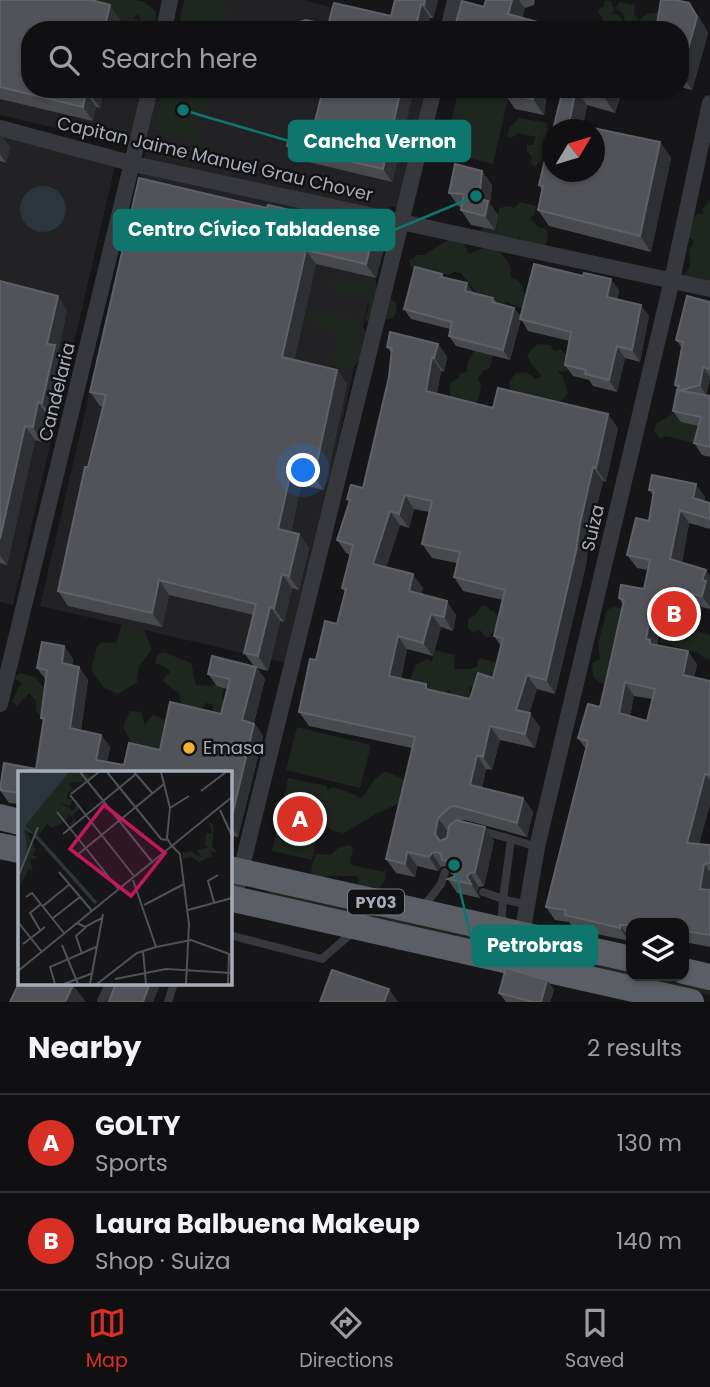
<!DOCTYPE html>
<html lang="en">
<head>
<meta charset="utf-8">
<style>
	:root { --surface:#101012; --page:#19191b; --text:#f1f3f6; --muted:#9c9d9f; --line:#303032; --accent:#d93025 }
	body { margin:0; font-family:Poppins,sans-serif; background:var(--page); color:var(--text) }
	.controls { position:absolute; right:21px; bottom:21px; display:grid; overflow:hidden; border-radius:14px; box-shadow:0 2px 5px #0004 }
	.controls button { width:63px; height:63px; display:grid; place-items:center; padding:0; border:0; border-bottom:2px solid var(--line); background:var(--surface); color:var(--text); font:35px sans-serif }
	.compass { position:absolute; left:542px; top:119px; width:63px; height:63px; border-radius:50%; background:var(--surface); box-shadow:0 2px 5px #0004; rotate:52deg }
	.you { position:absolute; left:304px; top:471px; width:24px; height:24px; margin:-18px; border:5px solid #fff; border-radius:50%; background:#1a73e8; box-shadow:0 0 0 10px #1a73e833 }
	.badge { display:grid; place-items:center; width:46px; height:46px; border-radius:50%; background:var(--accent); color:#fff; font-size:23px; font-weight:700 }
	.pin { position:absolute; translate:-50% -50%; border:4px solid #fff; box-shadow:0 2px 7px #0006 }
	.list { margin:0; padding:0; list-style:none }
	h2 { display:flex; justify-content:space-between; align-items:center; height:91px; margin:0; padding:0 28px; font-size:30px }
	h2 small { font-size:23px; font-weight:400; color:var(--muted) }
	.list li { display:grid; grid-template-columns:46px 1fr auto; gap:21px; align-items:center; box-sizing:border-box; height:98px; padding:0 28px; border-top:2px solid var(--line) }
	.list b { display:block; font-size:26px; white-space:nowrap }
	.list p { margin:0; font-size:23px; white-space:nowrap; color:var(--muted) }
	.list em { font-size:23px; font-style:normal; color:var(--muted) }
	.icon { flex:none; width:38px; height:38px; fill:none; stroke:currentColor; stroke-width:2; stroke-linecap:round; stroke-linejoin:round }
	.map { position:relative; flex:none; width:710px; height:1002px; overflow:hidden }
	.search { position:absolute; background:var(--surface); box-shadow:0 2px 5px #0004; left:21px; right:21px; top:21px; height:77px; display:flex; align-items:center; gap:18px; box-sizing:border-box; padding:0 24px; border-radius:28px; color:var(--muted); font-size:26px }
	.sheet { height:287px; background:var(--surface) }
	nav { display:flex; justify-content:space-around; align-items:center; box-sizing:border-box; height:98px; border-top:2px solid var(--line); background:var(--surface); font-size:19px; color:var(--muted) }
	nav a { display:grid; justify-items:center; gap:4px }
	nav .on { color:var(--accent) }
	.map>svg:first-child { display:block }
	.built { fill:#222225 }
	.green { fill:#1e261f }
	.water { fill:#2c353c }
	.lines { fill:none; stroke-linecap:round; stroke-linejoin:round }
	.service { stroke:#37383d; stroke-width:8 }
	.minor { stroke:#37383d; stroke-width:16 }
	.trunk { stroke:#5b5e65; stroke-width:26 }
	.wall { fill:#47494d; fill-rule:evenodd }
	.shaded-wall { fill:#2f3033 }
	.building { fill:#525359; stroke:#5f6168; stroke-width:2; fill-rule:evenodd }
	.poi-dot { fill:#f2b134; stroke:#111113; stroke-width:2.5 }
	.labels { text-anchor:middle; stroke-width:5; stroke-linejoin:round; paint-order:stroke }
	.shield { fill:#111113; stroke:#7b7e86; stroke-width:2 }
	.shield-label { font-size:16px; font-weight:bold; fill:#a8adb8 }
	.street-label { font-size:18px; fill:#a8adb8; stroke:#111113 }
	.poi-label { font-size:18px; fill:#a8adb8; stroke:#111113; text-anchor:start }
	.inset-river { fill:none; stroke:#2c353c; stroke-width:3.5 }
	.inset-road { fill:none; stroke:#505258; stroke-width:2 }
	.view { fill:#c2185b; fill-opacity:0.15; stroke:#c2185b; stroke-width:3.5 }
	.inset-edge { fill:none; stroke:#a8adb8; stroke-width:3.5 }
	.leader { fill:none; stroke:#0f766e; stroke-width:2.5 }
	.callout-dot { fill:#0f766e; stroke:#111113; stroke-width:2.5 }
	.callout { fill:#0f766e; stroke:#0f766e; stroke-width:2.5 }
	.callout-label { font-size:19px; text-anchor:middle; font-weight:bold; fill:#fff }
</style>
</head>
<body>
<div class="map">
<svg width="710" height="1002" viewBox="0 0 710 1002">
	<rect width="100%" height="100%" fill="#161618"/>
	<!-- built -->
	<path class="built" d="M0,0H56L178,29L185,0H304L414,30H30V89H425L399,208L389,206L290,664L40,606L146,149L0,115Z
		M0,135L116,162L13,605L0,602Z"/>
	<!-- green -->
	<path class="green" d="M91,0H135L144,2L156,11L155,22L163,30H128L141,20L138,14L122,27Z
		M184,0H212L230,7L223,30H178Z
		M605,0L611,1L614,10L611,14L619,15L623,21L625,20L623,14L615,9L619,2L635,5L634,15L639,20L647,14L659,12L672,30H608C606,22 601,19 598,10L604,6Z
		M163,89H210L200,142L155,130Z
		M459,89L510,90L493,164L444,152Z
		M519,118L547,123L549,152L535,167L531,163L532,157L527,151V145H533L536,137L518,133L511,138L507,136L510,127Z
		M710,200V287L689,282L685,275L690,266L689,250L694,242L688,237L689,225L697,214L704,213L702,209Z
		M520,202L536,206L535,214L530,218L539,228H544C550,234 549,240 544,246L519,241L520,235L516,243L477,234L483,228L496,230L499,208L510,206L515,208Z
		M448,240H462L469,254L491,245C504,255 511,261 511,277L519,281L523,287L521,290L528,296L524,309L506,302L501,309L484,303L461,273L454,272L449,275L434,271L428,274H414L409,261L417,255H424Z
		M339,274L343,275L346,284L352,285L362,277L370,276L376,280L377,296H387L396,303L397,311L393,318L369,323L365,320L369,305L367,299L330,290L333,279Z
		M327,310L332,312L334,317C354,313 363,325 372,342C367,354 359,359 352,370L337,368L331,363L337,339C331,329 323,327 312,326L309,319L316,312L323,314Z
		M537,344L550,345L554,351L561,350L569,356L570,366L567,372L557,371L562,375L568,392L562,400L553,404L511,391L509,382L516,373L526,372L536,379L542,376L531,364L527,355Z
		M487,350L493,355L490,368L483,371L478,379L481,384L479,399L473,406L455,402L450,396V383L459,378L460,373L467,372V364L474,351Z
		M677,411L703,425L698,444L666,436L660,439L654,431L656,424Z
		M485,605L491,611H494L499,620L500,633L494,630L489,637H485L481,631L477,630L473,633L468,628V619L475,615L481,606Z
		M615,606L629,614L610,680L602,684L593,677L592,663L600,659L598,644L607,610Z
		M659,613L670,617L675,627L680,626L710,635V660L696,652L660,642L661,636L652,630Z
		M122,624L144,630L152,649L139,667L137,682L118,694L104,688L91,670L97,647L102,642L116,643Z
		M435,650L455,655L454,669H471L478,666L477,661L480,658L498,663L505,671L475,688L469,687L471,696L469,706L454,697L449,690L442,694L400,680L410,679L415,665L427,659L432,661Z
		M163,652L191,663L196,685L211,686L221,681L225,682L222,699L233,703L235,728L212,713L214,711L212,704L206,703L201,710L187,709L180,700L179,692L174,690L162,680L170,672L166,667L155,663L157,655Z
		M20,673L35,677L53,699L43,718L36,711V701L29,693L17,706L12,702L18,688L22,684L14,678Z
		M130,711L141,712L145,725L153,714L169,722L161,761L132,744L123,727Z
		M297,727L371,745L360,788L286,770Z
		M385,771L403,779L405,791L398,804L377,813L344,833L333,831L320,822L312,860L272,851L288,778L327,786V791L333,787L356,795L361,799L376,778Z
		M349,845L353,848L350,862L351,865L385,872L386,879L378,890L357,889L359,879L357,876H325L323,881L311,873L312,864L316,854L330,855L338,848Z
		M268,890L508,944L505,949L270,896Z
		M539,951L631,969V976H660L710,987V995L540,957Z"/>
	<!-- water -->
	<path class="water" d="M20 209a23 23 0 1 1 46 0a23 23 0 1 1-46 0Z"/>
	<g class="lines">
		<!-- service -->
		<path class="service" d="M478,830L511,839L503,899L527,905
			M511,839L537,847
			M483,892L503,899L501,927
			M424,906L441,884L445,872
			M229,935L322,959L353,932
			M168,1002L174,983"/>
		<!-- minor -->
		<path class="minor" d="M164,30L170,0
			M448,30L455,0
			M0,128L134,164L710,289
			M0,704L150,89
			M234,899L434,89
			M521,941L537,847L672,280L710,103
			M105,1002L114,983"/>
		<!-- trunk -->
		<path class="trunk" d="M0,817L19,822
			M0,846L19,850
			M229,869L631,959
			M229,898L691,1002
			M684,971L710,977"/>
	</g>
	<!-- wall -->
	<path class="wall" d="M0,0L120,19L30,89H104L100,108L96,107L93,121L0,99Z
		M395,0H438L433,18H430L328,25L391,16Z
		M486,0H535L534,5L525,8L484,7Z
		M689,3L700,19L708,33L692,90L680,87V30L657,24Z
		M414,89L392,182L296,159L287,146Z
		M504,89H623L615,113L587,105L583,126L660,142L671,158L651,252L549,226L538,210L542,190L539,185L562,94L547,91L544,115L515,109L504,93Z
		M0,134L10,147L6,163L0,161Z
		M482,171L492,185L490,204L498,215L495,230L471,225L461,210V207H459L449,193Z
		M139,178L267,208L268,205L369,228L383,251L376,278L316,264L294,360L337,370L347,384L324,490L301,485L291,532L299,534L309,548L299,590L292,588L284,622L280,621L268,671L257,668L265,679L254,723L263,736L238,837L229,835V773H19V804L9,803L0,790L4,763L36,769L44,722L41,718L46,680L37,668L42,642L64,646L73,659L72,665L79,667L88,680L81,730L101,735L110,747L107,762L124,765L129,743L160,750L170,702L221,714L227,689L217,686L208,674L212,656L254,666L244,653L254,615L169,595L162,627L68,606L58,591L85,467H88L103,407L100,406L90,392Z
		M442,274L444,278L474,293L493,298L497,303L514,308L521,317L619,290L617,299L649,316L640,362L625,358L617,392L593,386L589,380L573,376L565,365L570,341L528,331L521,319L510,360L456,346L449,336L450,329L411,319L404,309Z
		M0,281L67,310L58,351L64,359L52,417L48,416L42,442L35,440L7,565L0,563Z
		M710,302V377L706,395L710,396V457L702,455L694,443L699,426L681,422L673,411L678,390L675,385L682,348L676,340Z
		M438,344L447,357L444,372L441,371L437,393L493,408L618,428L606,482L603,481L589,538L586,565L555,694L537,689L529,713L540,727L535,748L500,740L492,770L486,769L482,788L523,798L533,812L527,837L465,820L461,821L494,841L484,886L479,887L477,891L480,898L457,893L448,879L454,877L455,875L451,874L446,866L441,867L438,871L417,866L415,877L396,873L386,859L412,748L309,726L299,712L316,660L337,624L345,592L342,588L350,555L346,553L337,540L349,502L347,499L363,488L389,377L392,354L387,347ZM414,509L429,512L422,544L432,558L457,563L454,577L463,591L503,600L494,636L501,646L493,678L470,699L430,690L401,679L407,649L433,656L441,627L453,631L456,615L421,594L423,588L386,567L400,525L409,528Z
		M649,490L705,497L704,501L710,503V529L689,523L682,562L710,576V609L687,603L681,623L661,618L657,646L697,664L694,677L710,681V804L699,844L710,845V947L684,942V923H631V938H629V941L574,929L569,922L555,920L546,907L586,749L578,738L600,707L623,605L619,598L644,589L648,570L637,568L627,555L649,521L653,495ZM634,696L652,699L647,721L630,716Z
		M547,980L554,990L550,1002H506L499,993Z"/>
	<!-- shaded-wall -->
	<path class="shaded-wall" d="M425,0H438L433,18L424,5Z
		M512,0H519L525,8L520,30L508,14Z
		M689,3L700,19L708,33L692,90L681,74Z
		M421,4L430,18L427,30H415Z
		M110,5L120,19L118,30H104Z
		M91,89H104L100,108L90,94Z
		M401,89H414L392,182L383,169Z
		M534,89H546L547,91L544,115L533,99Z
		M576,89L587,105L582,130L569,123Z
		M606,89H623L615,113L604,97Z
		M86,92L96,107L93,121L83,107Z
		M0,134L10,147L6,163L0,154Z
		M660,142L671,158L651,252L640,236Z
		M482,171L492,185L490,204L498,215L495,230L485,216L479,199Z
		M369,228L383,251L376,278L366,264Z
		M306,250L316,264L292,372L282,357Z
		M611,279L619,290L615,308L607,297Z
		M467,283L474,293L465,291Z
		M58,296L67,310L58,351L64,359L52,417L42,403L47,344Z
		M641,305L649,316L640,362L632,350Z
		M514,308L521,318L510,360L503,350Z
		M438,344L447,357L444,372L434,358Z
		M617,346L625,358L617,392L609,380Z
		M432,357L441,371L435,404L426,391Z
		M703,367L710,377L706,395L700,385Z
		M337,370L347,384L324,490L314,476Z
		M38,402L48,416L42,442L33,427Z
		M608,414L618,428L606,482L596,468Z
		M25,426L35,440L7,565L0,555V539Z
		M593,467L603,481L589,538L586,565L555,694L546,680Z
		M291,471L301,485L288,544L278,529Z
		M696,484L705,497L702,511L693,498Z
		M405,495L414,509L409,528L399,514Z
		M680,510L689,523L680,572L670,559Z
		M390,511L400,525L383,578L373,564Z
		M299,534L309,548L299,590L289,576Z
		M706,570L710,576V607L702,596V580Z
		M282,574L292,588L284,622L274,608Z
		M413,574L423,588L418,605L409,591Z
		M159,580L169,595L162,627L152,613Z
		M677,590L687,603L681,623L672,610Z
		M447,601L456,615L453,631L444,617Z
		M652,605L661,618L656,648L659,657L646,639Z
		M270,607L280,621L268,671L258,656Z
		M431,614L441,627L433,656L423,643Z
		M398,636L407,649L399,690L389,676Z
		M64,646L73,659L71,676L62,663Z
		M688,651L697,664L692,688L683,675Z
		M79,667L88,680L79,741L70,728Z
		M256,667L265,679L251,733L242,720Z
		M527,675L537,689L526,724L516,710Z
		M625,682L634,696L628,726L619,713Z
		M530,713L540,727L535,748L525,734Z
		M254,724L263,736L238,837L230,824Z
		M490,726L500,740L492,770L483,757Z
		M101,735L110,747L105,773L96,760Z
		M477,755L486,769L480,798L470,785Z
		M705,774L710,781V804L696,856L687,843Z
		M523,798L533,812L527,837L517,823Z
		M438,818L448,832L444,848L435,834Z
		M485,827L494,841L484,886L475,872Z
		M407,852L417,866L415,877L405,864Z
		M432,853L441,867L438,871L429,857Z
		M704,864L710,872V896L700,889Z
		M470,873L479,887L477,891L480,898L471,884L467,877Z
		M620,925L629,938V941L620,928Z
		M547,980L554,990L550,1002H541Z
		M150,983H161L153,1002H143Z
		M73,985L86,1002H65Z
		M389,989L398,1002H384Z"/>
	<!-- building -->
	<path class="building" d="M0,0H91L110,5L104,30H30V89H91L90,94L86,92L83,107L0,87Z
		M395,0H425L424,5L421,4L415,30H285L290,25L306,20L328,25L334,3L391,16Z
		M486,0H512L508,14L545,24L544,30H454L462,1L484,7Z
		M661,0H675L689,3L697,17L681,74L680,30H638L640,22L657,24Z
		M578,26L593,30H578Z
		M323,89H401L383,169L287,146L291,129L312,134Z
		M504,89H534L533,99L504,93Z
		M563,89H576L569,123L660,142L640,236L538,210L543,186L539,185L552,130V172H594V130H553Z
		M576,89H606L604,97Z
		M455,164L482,171L479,199L488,201L485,216L461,210L464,194L449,193Z
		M139,178L267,208L268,205L369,228L373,236L366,264L306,250L282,357L337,370L314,476L291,471L278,529L299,534L289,576L282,574L274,608L270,607L258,656L244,653L256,604L159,580L152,613L58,591L85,467H88L106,395L90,392Z
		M534,264L583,276L584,273L611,279L607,297L641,305L632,350L617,346L609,380L585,374L586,370L565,365L571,332L520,319Z
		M415,267L442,274L441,277L467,283L465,291L493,298L492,302L514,308L503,350L449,336L452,322L404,309Z
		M0,281L58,296L47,344L55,345L42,403L38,402L33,427L25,426L0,539Z
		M687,296L710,302V369L703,367L700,385L678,391L679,386L675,385L683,342L676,340Z
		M390,332L438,344L434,358L432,357L426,391L493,408L498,388L608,414L596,468L593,467L580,524L576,551L546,680L527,675L516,710L530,713L525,734L490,726L483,757L477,755L470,785L523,798L517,823L455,806L450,807L438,818L435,834L440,841L447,838L449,826L456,820L485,827L475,872L470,873L467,877L471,884L448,879L454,877L456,870L450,866L451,862L442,860L441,854L437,852L432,853L429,857L407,852L405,864L386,859L415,737L299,712L310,659L316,660L325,621L337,624L346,589L342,588L353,545L337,540L350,500L347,499L351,485L363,488L389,377L392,348L387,347ZM405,495L432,501L422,544L460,552L454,577L505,590L494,636L503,638L493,678L478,673L470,699L426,689V684L389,676L398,636L423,643L431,614L444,617L447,601L409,591L413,574L373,564L390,511L399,514Z
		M677,390L710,396V447L694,443L701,417L673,411Z
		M652,475L696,484L693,498L710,503V519L680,510L670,559L706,570L702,580L706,581L702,596L677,590L672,610L652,605L646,639L650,640V644L688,651L683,675L710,681V775L705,774L687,843L710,845V863L704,864L700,889L710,890V935L684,931V923H631V925H620V928L565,915L566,910L546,907L588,741L578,738L588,704L600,707L611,659L624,600L619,598L621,585L644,589L650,560L627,555L636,518L649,521L654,490H649ZM625,682L655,689L647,721L619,713Z
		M42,642L64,646L62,663L79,667L70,728L101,735L96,760L124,765L129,743L160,750L170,702L221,714L230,679L208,674L212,656L256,667L242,720L254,724L230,824L229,773H19V793L0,790L4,763L36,769L44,718H41L47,670L37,668Z
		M506,968L547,980L541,1002H533L499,993Z
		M332,970L389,989L384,1002H320Z
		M19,983H70L73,985L65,1002H10Z
		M116,983H150L143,1002H109Z"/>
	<!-- markers -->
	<circle class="poi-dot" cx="189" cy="748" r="7"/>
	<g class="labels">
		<!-- shield labels -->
		<rect class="shield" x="348" y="889.5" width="56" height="25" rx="5"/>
		<g class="shield-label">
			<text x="376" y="908">PY03</text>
		</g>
		<!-- street labels -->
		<g class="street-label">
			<text transform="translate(215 159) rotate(13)" y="6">Capitan Jaime Manuel Grau Chover</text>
			<text transform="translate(57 392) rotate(-76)" y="6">Candelaria</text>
			<text transform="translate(593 528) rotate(-77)" y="6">Suiza</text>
		</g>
		<!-- poi labels -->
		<g class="poi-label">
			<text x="203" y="754">Emasa</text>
		</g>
	</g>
	<!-- overview -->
	<g transform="translate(18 771)">
		<rect width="214" height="214" fill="#161618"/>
		<path d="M0,1H64L74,5L66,11L50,12L55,18L64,15L50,21L49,28H55L52,35L42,32L56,40L58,34L62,37L55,44L58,50L55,54H51L56,49L51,43L48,50L34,57L29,53L21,64L9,61L18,79L14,84L21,86L12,89L15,100L11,98L2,114ZM191,50L196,55L194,75L199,82L193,80L194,85L181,91L173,86L165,88V82L172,80L183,86L179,79L191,76L187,74L188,62H194Z" fill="#1e261f"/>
		<path d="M0,1H51L7,55L20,66L6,58L9,80L0,103Z" fill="#2c353c"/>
		<path class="inset-river" d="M17,64L78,132"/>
		<path class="inset-road" d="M62,1L135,92M89,1L143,68L149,69M116,1L135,23M143,1L152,37L149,67L153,74M183,20L208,1M53,23L81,1M52,24L116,105M152,37L171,25M202,39L214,65M39,41L101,119M45,63L118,3M153,74L162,83L171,153L168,213M58,85L146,13M41,101L74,140M0,106L20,56M115,109L138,176M8,126L14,122L46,162M196,131L190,110L200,104M126,134L166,113M25,135L52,113M170,139L214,127M35,147L62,126M0,151L23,180M59,152L67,156L84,147M22,159L12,142L23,133M5,173L27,156M44,174L60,213M125,180L128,213M64,183L58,165L68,156M0,200L214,26M97,208L148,198L214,202M37,213L32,196L78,176M46,213L75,202M72,213L85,143M79,213L119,182L138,176L173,169L214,184M210,213L211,183"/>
		<path class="view" d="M86,34L147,82L113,125L52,78Z"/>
		<rect width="214" height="214" class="inset-edge"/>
	</g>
	<!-- callouts -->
	<path class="leader" d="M183 110L289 141M476 196L394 230M454 865L473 946"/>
	<g class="callout-dot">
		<circle cx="183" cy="110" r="7"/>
		<circle cx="476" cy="196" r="7"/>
		<circle cx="454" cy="865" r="7"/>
	</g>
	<g class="callout">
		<rect x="289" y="121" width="181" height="40" rx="7"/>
		<rect x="114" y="210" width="280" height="40" rx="7"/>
		<rect x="473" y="926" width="124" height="40" rx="7"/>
	</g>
	<g class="callout-label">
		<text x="380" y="148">Cancha Vernon</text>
		<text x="254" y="236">Centro Cívico Tabladense</text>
		<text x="535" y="952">Petrobras</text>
	</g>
</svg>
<div class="controls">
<button><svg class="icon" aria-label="layers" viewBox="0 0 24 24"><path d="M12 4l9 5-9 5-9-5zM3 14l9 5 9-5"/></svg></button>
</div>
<svg class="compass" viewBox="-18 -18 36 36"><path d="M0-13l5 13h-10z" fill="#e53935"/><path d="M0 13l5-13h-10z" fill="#9c9d9f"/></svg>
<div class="you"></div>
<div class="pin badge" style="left:300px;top:819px">A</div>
<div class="pin badge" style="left:674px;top:614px">B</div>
<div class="search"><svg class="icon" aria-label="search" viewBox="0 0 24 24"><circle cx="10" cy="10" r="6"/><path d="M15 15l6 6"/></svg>Search here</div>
</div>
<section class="sheet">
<h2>Nearby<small>2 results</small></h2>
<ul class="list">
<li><span class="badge">A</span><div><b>GOLTY</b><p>Sports</p></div><em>130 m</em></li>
<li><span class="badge">B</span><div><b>Laura Balbuena Makeup</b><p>Shop · Suiza</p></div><em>140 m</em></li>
</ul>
</section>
<nav>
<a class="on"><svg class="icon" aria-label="map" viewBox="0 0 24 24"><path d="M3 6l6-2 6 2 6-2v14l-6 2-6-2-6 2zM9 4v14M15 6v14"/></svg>Map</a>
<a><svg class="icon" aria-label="directions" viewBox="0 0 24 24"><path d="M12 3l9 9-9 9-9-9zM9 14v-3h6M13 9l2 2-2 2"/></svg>Directions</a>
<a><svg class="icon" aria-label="saved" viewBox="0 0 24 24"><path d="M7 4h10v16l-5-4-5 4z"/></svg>Saved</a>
</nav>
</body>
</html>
